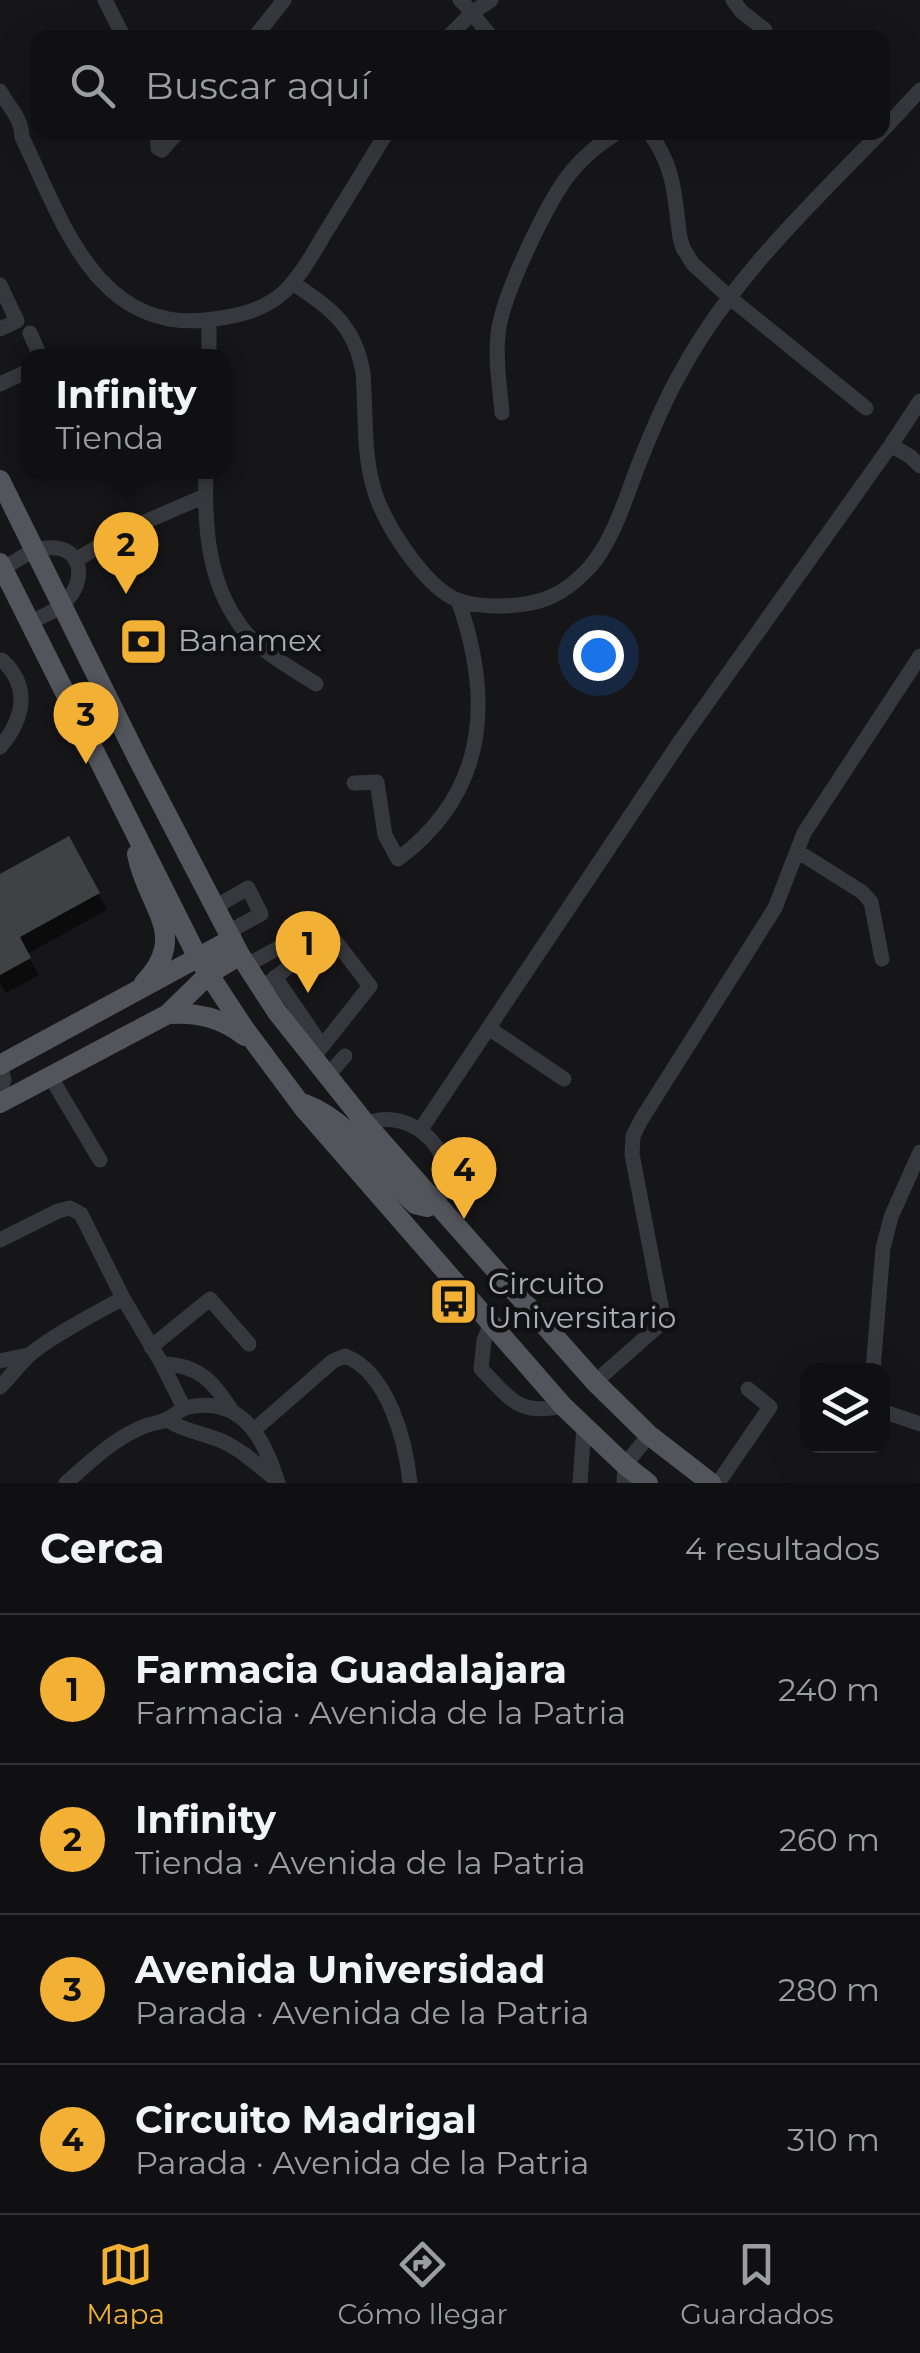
<!DOCTYPE html>
<html lang="es">
<head>
<meta charset="utf-8">
<style>
	:root { --surface:#101012; --page:#19191b; --text:#f1f3f6; --muted:#9c9d9f; --line:#303032; --accent:#f2b134 }
	body { margin:0; font-family:Montserrat,sans-serif; background:var(--page); color:var(--text) }
	.controls { position:absolute; right:30px; bottom:30px; display:grid; overflow:hidden; border-radius:20px; box-shadow:0 10px 40px #0002 }
	.controls button { width:90px; height:90px; display:grid; place-items:center; padding:0; border:0; border-bottom:2px solid var(--line); background:var(--surface); color:var(--text); font:50px sans-serif }
	.you { position:absolute; left:598px; top:655px; width:35px; height:35px; margin:-25px; border:8px solid #fff; border-radius:50%; background:#1a73e8; box-shadow:0 0 0 15px #1a73e833 }
	.badge { display:grid; place-items:center; width:65px; height:65px; border-radius:50%; background:var(--accent); color:#111; font-size:32px; font-weight:700 }
	.pin { position:absolute; translate:-50% -82px; filter:drop-shadow(0 2px 5px #0008) }
	.pin::after { content:''; position:absolute; top:52px; width:35px; height:30px; background:inherit; clip-path:polygon(0 0,100% 0,50% 100%) }
	.popup { position:absolute; left:21px; top:349px; width:210px; height:130px; box-sizing:border-box; display:grid; place-content:center; border-radius:20px; background:var(--surface); filter:drop-shadow(0 2px 8px #0005); font-size:32px; white-space:nowrap; color:var(--muted) }
	.popup b { font-size:38px; color:var(--text) }
	.popup::after { content:''; position:absolute; left:50%; top:100%; margin-left:-20px; border:20px solid transparent; border-top-color:var(--surface) }
	.list { margin:0; padding:0; list-style:none }
	h2 { display:flex; justify-content:space-between; align-items:center; height:130px; margin:0; padding:0 40px; font-size:42px }
	h2 small { font-size:32px; font-weight:400; color:var(--muted) }
	.list li { display:grid; grid-template-columns:65px 1fr auto; gap:30px; align-items:center; box-sizing:border-box; height:150px; padding:0 40px; border-top:2px solid var(--line) }
	.list b { display:block; font-size:38px; white-space:nowrap }
	.list p { margin:0; font-size:32px; white-space:nowrap; color:var(--muted) }
	.list em { font-size:32px; font-style:normal; color:var(--muted) }
	.icon { flex:none; width:55px; height:55px; fill:none; stroke:currentColor; stroke-width:2; stroke-linecap:round; stroke-linejoin:round }
	.map { position:relative; flex:none; width:920px; height:1483px; overflow:hidden }
	.search { position:absolute; background:var(--surface); box-shadow:0 10px 40px #0002; left:30px; right:30px; top:30px; height:110px; display:flex; align-items:center; gap:25px; box-sizing:border-box; padding:0 35px; border-radius:20px; color:var(--muted); font-size:38px }
	.sheet { height:730px; background:var(--surface) }
	nav { display:flex; justify-content:space-around; align-items:center; box-sizing:border-box; height:140px; border-top:2px solid var(--line); background:var(--surface); font-size:28px; color:var(--muted) }
	nav a { display:grid; justify-items:center; gap:5px }
	nav .on { color:var(--accent) }
	.map>svg:first-child { display:block }
	.shadow { fill:#0007 }
	.building { fill:#404145 }
	.lines { fill:none; stroke-linecap:round; stroke-linejoin:round }
	.minor { stroke:#37383d; stroke-width:15 }
	.major { stroke:#53555c; stroke-width:20 }
	.labels { text-anchor:middle; stroke-width:9; stroke-linejoin:round; paint-order:stroke }
	.poi-label { font-size:30px; fill:#a8adb8; stroke:#111113; text-anchor:start }
</style>
</head>
<body>
<div class="map">
<svg width="920" height="1483" viewBox="0 0 920 1483">
	<rect width="100%" height="100%" fill="#161618"/>
	<!-- shadow -->
	<path class="shadow" d="M68,839L107,910L27,954L39,975L6,993L0,983V876Z"/>
	<!-- building -->
	<path class="building" d="M69,836L100,893L20,937L31,958L0,975V874Z"/>
	<g class="lines">
		<!-- minor -->
		<path class="minor" d="M105,0L124,38
			M460,0C473,11 480,26 493,38
			M733,0L741,11L765,30
			M254,38L284,0
			M447,38L473,12L491,0
			M0,91C8,106 22,118 22,137C62,220 97,337 214,319C239,316 264,310 284,292C302,275 314,251 327,230C347,198 367,165 387,132
			M882,131L920,90
			M157,132L158,148L162,150L178,132
			M649,132C676,169 674,196 680,238L683,248L693,264L729,297L866,408
			M293,283C331,309 355,325 363,373C366,410 363,451 373,486C382,521 423,585 457,600C470,605 488,606 502,606C539,605 562,597 589,568C613,541 625,500 638,466C651,433 664,401 682,370C731,280 809,206 881,132
			M0,285L17,321L0,329
			M30,333L40,356
			M209,356V320
			M0,384L28,371
			M502,413C500,388 495,360 498,335C501,298 547,202 571,172C584,156 600,143 618,132
			M891,445L911,457L920,466
			M206,472C204,529 208,588 247,634C265,654 293,669 316,684
			M126,530L205,496
			M76,560L117,535
			M3,568C16,562 32,548 47,548C84,545 87,582 64,603C55,612 40,617 29,623
			M0,747C24,719 31,687 2,660
			M354,783L377,782L385,835L398,859C488,792 493,699 458,600
			M797,851L862,892L871,902L882,959
			M215,907L248,888L261,914L228,932
			M247,965L280,947
			M275,977L322,1046
			M262,988L330,934L370,986L312,1059
			M490,1029L564,1079
			M0,1066L4,1080L0,1090
			M50,1076L100,1160
			M327,1076L345,1056
			M366,1124C413,1103 468,1160 436,1203
			M421,1129L681,740L891,445L920,401
			M0,1240L58,1211L70,1208L81,1214L123,1298L162,1364L184,1408
			M491,1324L484,1340L481,1369C511,1399 518,1416 563,1406
			M151,1347L210,1299L249,1344
			M0,1361L28,1355
			M162,1364C198,1364 214,1382 232,1411
			M873,1370L883,1248L891,1217L920,1152
			M595,1382L664,1321L632,1154L633,1136L641,1120L775,908L804,833L920,656
			M0,1387C11,1376 22,1361 33,1352C60,1331 93,1315 123,1298
			M882,1411L920,1424
			M167,1420C184,1431 203,1433 222,1441C242,1450 259,1466 276,1480
			M255,1429L333,1361L345,1356C388,1372 406,1442 410,1483
			M66,1483C91,1461 116,1436 148,1425C153,1423 158,1423 163,1421C173,1418 179,1409 189,1407C243,1396 265,1440 278,1483
			M580,1483L584,1426
			M624,1483L625,1465L649,1435
			M718,1483L770,1407L748,1389"/>
		<!-- major -->
		<path class="major" d="M0,480L138,759L215,907L240,955L277,1012L366,1124L595,1382L649,1435L711,1483
			M0,563L198,958L244,1028L305,1110L563,1406L625,1465L648,1483
			M137,854C146,906 191,934 144,983
			M168,1014C198,1012 222,1018 245,1036
			M0,1065L232,939
			M0,1103L168,1014L209,974L240,955
			M305,1104C353,1122 379,1171 415,1204L427,1207L436,1203"/>
	</g>
	<!-- icons -->
	<defs>
		<symbol id="bank-square" viewBox="-11 -11 22 22"><rect x="-9" y="-9" width="18" height="18" rx="4" fill="#f2b134" stroke="#111113"/><path d="M-6-4H6V4H-6ZM0-2.3a2.3 2.3 0 1 0 0 4.6a2.3 2.3 0 1 0 0-4.6Z" fill="#111"/></symbol>
		<symbol id="bus-square" viewBox="-11 -11 22 22"><rect x="-9" y="-9" width="18" height="18" rx="4" fill="#f2b134" stroke="#111113"/><path d="M-5-6H5V4H4V6H2V4H-2V6H-4V4H-5ZM-3.5-4V0h7V-4ZM-3.5 1.2v1.5H-2V1.2ZM2 1.2v1.5H3.5V1.2Z" fill="#111"/></symbol>
	</defs>
	<g fill-rule="evenodd">
		<use href="#bank-square" x="116" y="614" width="55" height="55"/>
		<use href="#bus-square" x="426" y="1274" width="55" height="55"/>
	</g>
	<g class="labels">
		<!-- poi labels -->
		<g class="poi-label">
			<text x="178" y="651">Banamex</text>
			<text x="488" y="1294">Circuito<tspan x="488" dy="34">Universitario</tspan></text>
		</g>
	</g>
</svg>
<div class="controls">
<button><svg class="icon" aria-label="layers" viewBox="0 0 24 24"><path d="M12 4l9 5-9 5-9-5zM3 14l9 5 9-5"/></svg></button>
</div>
<div class="you"></div>
<div class="pin badge" style="left:308px;top:993px">1</div>
<div class="pin badge" style="left:126px;top:594px">2</div>
<div class="popup"><b>Infinity</b>Tienda</div>
<div class="pin badge" style="left:86px;top:764px">3</div>
<div class="pin badge" style="left:464px;top:1219px">4</div>
<div class="search"><svg class="icon" aria-label="search" viewBox="0 0 24 24"><circle cx="10" cy="10" r="6"/><path d="M15 15l6 6"/></svg>Buscar aquí</div>
</div>
<section class="sheet">
<h2>Cerca<small>4 resultados</small></h2>
<ul class="list">
<li><span class="badge">1</span><div><b>Farmacia Guadalajara</b><p>Farmacia · Avenida de la Patria</p></div><em>240 m</em></li>
<li><span class="badge">2</span><div><b>Infinity</b><p>Tienda · Avenida de la Patria</p></div><em>260 m</em></li>
<li><span class="badge">3</span><div><b>Avenida Universidad</b><p>Parada · Avenida de la Patria</p></div><em>280 m</em></li>
<li><span class="badge">4</span><div><b>Circuito Madrigal</b><p>Parada · Avenida de la Patria</p></div><em>310 m</em></li>
</ul>
</section>
<nav>
<a class="on"><svg class="icon" aria-label="map" viewBox="0 0 24 24"><path d="M3 6l6-2 6 2 6-2v14l-6 2-6-2-6 2zM9 4v14M15 6v14"/></svg>Mapa</a>
<a><svg class="icon" aria-label="directions" viewBox="0 0 24 24"><path d="M12 3l9 9-9 9-9-9zM9 14v-3h6M13 9l2 2-2 2"/></svg>Cómo llegar</a>
<a><svg class="icon" aria-label="saved" viewBox="0 0 24 24"><path d="M7 4h10v16l-5-4-5 4z"/></svg>Guardados</a>
</nav>
</body>
</html>
